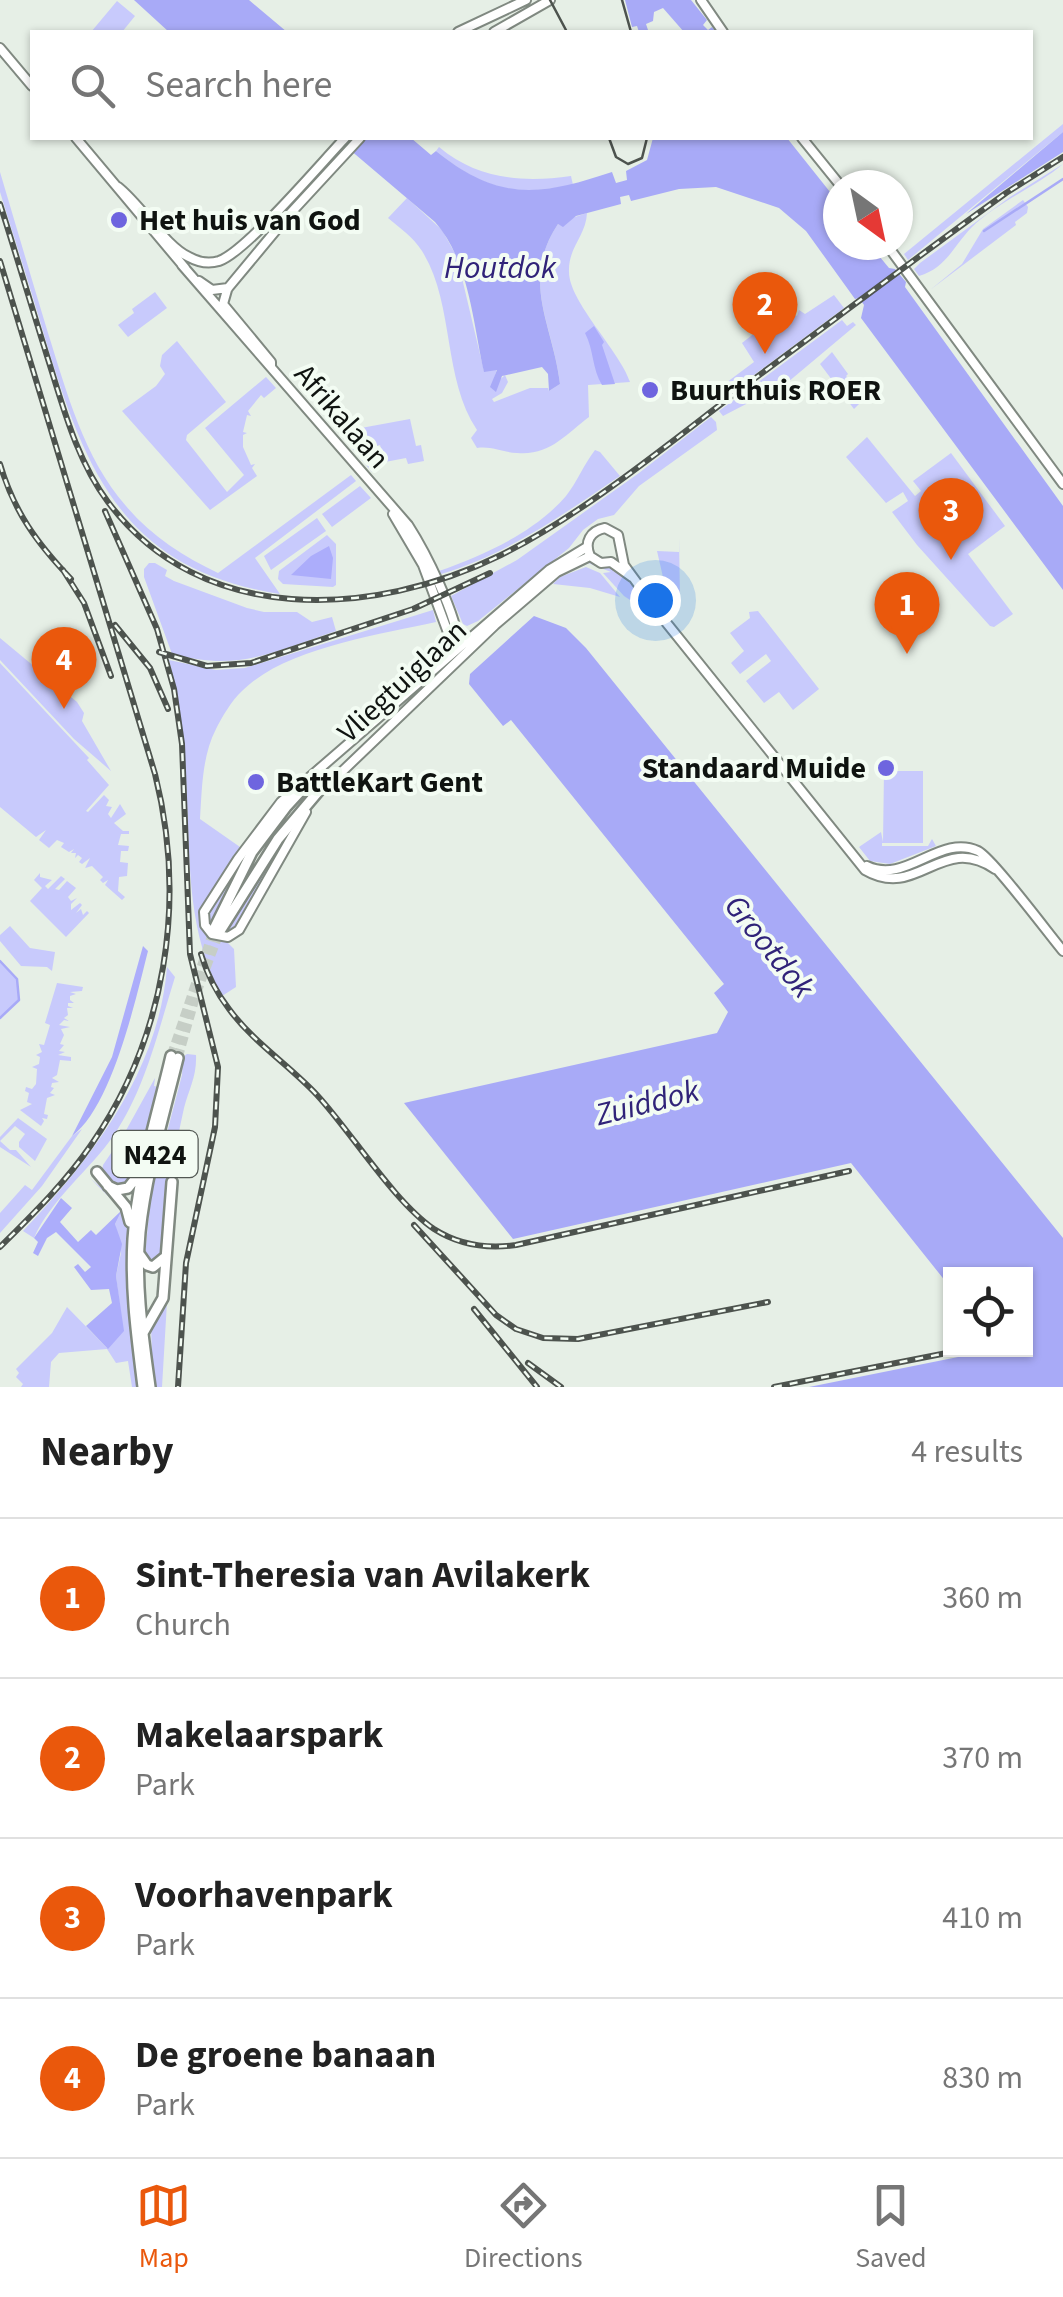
<!DOCTYPE html>
<html lang="en">
<head>
<meta charset="utf-8">
<style>
	:root { --surface:#fff; --page:#f6f6f6; --text:#222; --muted:#767676; --line:#e0e0e0; --accent:#ea580c }
	body { margin:0; font-family:"Source Sans 3",sans-serif; background:var(--page); color:var(--text) }
	.controls { position:absolute; right:30px; bottom:30px; display:grid; overflow:hidden; border-radius:0px; box-shadow:0 2px 8px #0004 }
	.controls button { width:90px; height:90px; display:grid; place-items:center; padding:0; border:0; border-bottom:2px solid var(--line); background:var(--surface); color:var(--text); font:50px sans-serif }
	.compass { position:absolute; left:823px; top:170px; width:90px; height:90px; border-radius:50%; background:var(--surface); box-shadow:0 2px 8px #0004; rotate:147deg }
	.you { position:absolute; left:655px; top:600px; width:35px; height:35px; margin:-25px; border:8px solid #fff; border-radius:50%; background:#1a73e8; box-shadow:0 0 0 15px #1a73e833 }
	.badge { display:grid; place-items:center; width:65px; height:65px; border-radius:50%; background:var(--accent); color:#fff; font-size:32px; font-weight:700 }
	.pin { position:absolute; translate:-50% -82px; filter:drop-shadow(0 2px 5px #0008) }
	.pin::after { content:''; position:absolute; top:52px; width:35px; height:30px; background:inherit; clip-path:polygon(0 0,100% 0,50% 100%) }
	.list { margin:0; padding:0; list-style:none }
	h2 { display:flex; justify-content:space-between; align-items:center; height:130px; margin:0; padding:0 40px; font-size:42px }
	h2 small { font-size:32px; font-weight:400; color:var(--muted) }
	.list li { display:grid; grid-template-columns:65px 1fr auto; gap:30px; align-items:center; box-sizing:border-box; height:160px; padding:0 40px; border-top:2px solid var(--line) }
	.list b { display:block; font-size:38px; white-space:nowrap }
	.list p { margin:0; font-size:32px; white-space:nowrap; color:var(--muted) }
	.list em { font-size:32px; font-style:normal; color:var(--muted) }
	.icon { flex:none; width:55px; height:55px; fill:none; stroke:currentColor; stroke-width:2; stroke-linecap:round; stroke-linejoin:round }
	.map { position:relative; flex:none; width:1063px; height:1387px; overflow:hidden }
	.search { position:absolute; background:var(--surface); box-shadow:0 2px 8px #0004; left:30px; right:30px; top:30px; height:110px; display:flex; align-items:center; gap:25px; box-sizing:border-box; padding:0 35px; border-radius:0px; color:var(--muted); font-size:38px }
	.sheet { height:770px; background:var(--surface) }
	nav { display:flex; justify-content:space-around; align-items:center; box-sizing:border-box; height:140px; border-top:2px solid var(--line); background:var(--surface); font-size:28px; color:var(--muted) }
	nav a { display:grid; justify-items:center; gap:5px }
	nav .on { color:var(--accent) }
	.map>svg:first-child { display:block }
	.green { fill:#c8cafc }
	.forest { fill:#acadfb }
	.water { fill:#a8aaf7 }
	.lines { fill:none; stroke-linecap:round; stroke-linejoin:round }
	.stream { stroke:#a8aaf7; stroke-width:2.5 }
	.highway-tunnel { stroke:#c6cec6; stroke-width:9; stroke-dasharray:9 4.5; stroke-linecap:butt }
	.major-casing { stroke:#808981; stroke-width:12 }
	.highway-casing { stroke:#808981; stroke-width:14 }
	.major { stroke:#fff; stroke-width:8 }
	.highway { stroke:#fff; stroke-width:9 }
	.tram { stroke:#4d534e; stroke-width:2.5 }
	.rail-casing { stroke:#4d534e; stroke-width:6 }
	.rail { stroke:#f3fcf3; stroke-width:2.5; stroke-dasharray:8; stroke-linecap:butt }
	.poi-dot { fill:#6e65df; stroke:#f3fcf3; stroke-width:4 }
	.labels { text-anchor:middle; stroke-width:8; stroke-linejoin:round; paint-order:stroke }
	.shield { fill:#f3fcf3; stroke:#535954; stroke-width:2.5 }
	.shield-label { font-size:28px; font-weight:bold; fill:#0f1310 }
	.poi-label { font-size:30px; font-weight:bold; fill:#0f1310; stroke:#f3fcf3; text-anchor:start }
	.street-label { font-size:30px; fill:#0f1310; stroke:#f3fcf3 }
	.water-label { font-size:32px; font-style:italic; fill:#302379; stroke:#f3fcf3 }
</style>
</head>
<body>
<div class="map">
<svg width="1063" height="1387" viewBox="0 0 1063 1387">
	<rect width="100%" height="100%" fill="#e6efe6"/>
	<!-- green -->
	<path class="green" d="M117,1L135,16L122,32H91Z
		M1063,124V132L908,260L904,254Z
		M439,147C477,179 522,183 571,176L573,185C514,197 483,189 436,151Z
		M1063,164C1036,187 997,202 971,228C953,247 946,268 919,276L914,269L920,263L1010,197Z
		M0,172C16,226 32,280 48,333C67,393 84,458 126,506C150,535 184,557 218,573L351,475L356,481L255,558L280,594C125,570 86,474 45,338C31,289 15,241 0,192Z
		M407,198L442,230L457,257L484,371L497,369L491,388L505,375L508,382L502,393L492,399L494,402L530,388H548L549,391L560,384C553,323 520,282 558,224L563,226L572,218L587,213C586,236 568,247 569,272C569,302 620,351 630,382L588,385L589,417C566,434 550,456 517,453C501,452 492,446 477,448L471,438L477,430C442,377 455,304 422,251C413,237 400,228 388,218Z
		M1023,200L1028,207L1027,213L1015,222L1016,225L930,290L962,264L983,229Z
		M155,292L167,308L128,337L118,325L134,313L132,309Z
		M834,295L844,308L727,395L712,401L707,397L754,362L742,343L770,321L762,307L766,304L797,316L799,310L805,314Z
		M842,320L847,326L853,322L856,325L769,398L750,402L723,416L719,411Z
		M177,341L226,402L187,435L186,440L227,492L244,475L205,428L266,377L276,388L264,398L261,395L248,411L251,416L247,415L243,432L247,433L243,435V447L251,465L255,464L252,468L257,476L210,510L122,411L156,386L165,374L160,366L162,355Z
		M832,352L848,374L846,376L858,387L856,389L864,399L854,409L820,364Z
		M711,417L716,422L717,430L639,486L614,515L598,519L583,530L569,548L478,621L467,626L463,624L451,596L517,560L639,473Z
		M410,419L416,446L421,445L424,461L408,464L406,458L385,462L380,445L373,447L378,471L372,472L347,442L361,428Z
		M867,437L915,496L921,491L913,481L951,453L1005,526L968,554L1013,614L994,627L990,626L917,545L892,512L908,501L903,492L886,503L846,457Z
		M595,450L600,452L620,476C562,515 508,554 441,574L439,571C484,555 534,533 566,496C577,482 584,464 595,450Z
		M360,486L371,498L332,527L322,514Z
		M317,518L326,531L271,570L264,556Z
		M327,535L336,544V585L333,587L283,584L278,579L279,571Z
		M679,538L680,599L664,601L663,577L657,551L679,552Z
		M587,560L616,568L613,572L618,569L642,593L637,601L647,609L650,606L656,617L624,596L603,573L611,572L583,561L584,564L558,575Z
		M149,563H155L167,570L165,576L174,581L247,608L264,612H297L312,622L332,617L336,631C272,652 240,672 172,654L144,577V569Z
		M586,567L600,573L620,597L590,588L553,584L560,577Z
		M433,610L436,622C378,635 285,648 242,691C232,700 222,717 216,729C202,756 202,789 200,819L240,847L199,913C200,931 209,941 227,942L234,949L236,987L222,996C188,935 190,867 187,799C185,751 181,706 169,660L216,670L245,668Z
		M758,611L819,689L793,710L779,692L764,703L746,681L771,661L766,654L740,674L731,663L744,651L730,633L750,618L749,612Z
		M0,638L77,702L84,713L82,721L111,771L74,739L0,660Z
		M0,663L89,758L87,760L109,785L86,811L88,812L104,795L109,800L106,806L112,807L108,814L111,818L120,804L126,814L114,823L123,831H129V834H121L118,845L129,846L128,851H121L120,862L128,863L127,876L119,877L118,891L125,897L122,900L105,885L108,880L103,883L100,880L103,877L92,866L85,868L90,858L82,864L79,862L82,858L78,855L75,858L76,853H71L74,849L69,852L61,847L64,843L57,840L49,848L39,840L46,830L36,837L0,807Z
		M884,771H923V843H882V846H928L932,839L936,846L890,864L870,861L859,847L881,832L883,842Z
		M305,809L237,929L226,937L208,927L207,911L249,848L251,849L211,926L223,932Z
		M40,873V877L52,880L45,886L48,889L61,876L65,879L55,889L59,890L67,881L76,888L68,897L71,901L77,898L71,904V910L80,903L82,905L76,913L81,909L83,915L87,911L89,913L66,937L30,901L42,888L34,880Z
		M10,926L30,948L55,952L52,971L47,967L21,966L0,941V935Z
		M0,961L17,979L19,1000L0,1018Z
		M167,967L175,977C158,1031 146,1087 114,1135C90,1170 51,1199 34,1238L23,1231C92,1159 159,1070 167,967Z
		M57,983L83,987L82,991L70,992L76,994L70,996V1000L74,1003H68V1006L73,1008H67L68,1015L64,1018L69,1021L64,1020L59,1025L70,1027L61,1029L64,1035L60,1044L64,1045L59,1051L65,1052L58,1055L71,1057V1061L60,1060L57,1075L52,1078L59,1082L52,1083L51,1087L54,1088L50,1093L55,1095L47,1098L44,1114L48,1115L47,1119L42,1118L44,1121L41,1126L20,1110L32,1104L27,1102L29,1093L25,1091L26,1087L32,1089L36,1084L37,1069L32,1067L39,1064L40,1057L36,1055L42,1052L39,1044L44,1045L50,1025L45,1023Z
		M187,1054L196,1055C197,1076 189,1089 184,1108C173,1157 165,1207 161,1257L152,1264L145,1256L151,1194L182,1075L183,1057Z
		M155,1078L154,1086L158,1087L138,1170L129,1186H111L102,1172L103,1165L124,1134Z
		M18,1118L47,1139L35,1161L19,1147V1142L25,1134L15,1126L0,1141L10,1150H16L31,1167L0,1147V1137Z
		M82,1129L42,1186L0,1233V1213L25,1185L32,1190L72,1136Z
		M91,1179L121,1204L129,1221L128,1304L141,1387H132L128,1361L116,1363L107,1349L59,1353L51,1362L49,1387H21L23,1384L16,1377L19,1373L16,1369L52,1333L67,1307L107,1348L123,1331L116,1276L121,1253L115,1224L122,1210Z
		M167,1302L162,1387H153L151,1327Z"/>
	<!-- forest -->
	<path class="forest" d="M1063,132V152L966,214Z
		M594,326L604,342L602,345L615,384L602,385C592,369 594,350 585,333Z
		M329,546L333,558L331,579L291,575L311,556Z
		M143,946L148,951C136,998 112,1107 72,1136L112,1057Z
		M61,1198L72,1208L60,1222L78,1242L91,1230L96,1235L122,1210L115,1224L122,1244L116,1276L124,1331L108,1349L86,1326L112,1303L109,1289L91,1290L74,1267L78,1264L85,1272L91,1267L56,1232L47,1238L38,1256L33,1253L38,1242L34,1238Z"/>
	<!-- water -->
	<path class="water" d="M134,0H249L287,32H169Z
		M625,0H691L707,20L703,25L708,30L712,27L716,32H684L663,8L654,12L653,21L646,24L648,30L639,32L637,26L632,27Z
		M336,138H411L431,155L436,151C499,202 540,196 612,172L616,183L627,180L626,171L647,160L653,138H787L838,202V245H870L889,268L895,269L906,282L905,287L1063,506V590L861,318L864,305L859,298L855,299L806,231L779,208L716,187L679,189L631,201L629,195L620,197L621,204L576,216L563,227L558,224C520,282 553,324 560,384L549,391L548,374L542,367L502,376L496,392L490,387L497,370L484,372C473,323 469,260 435,222Z
		M534,616L566,628L586,648L1063,1238V1387H809L968,1355L970,1350H1026V1274H950V1287L851,1163L513,1239L404,1103L717,1033L728,1012L714,993L724,984L511,720L503,726L469,684L470,674Z"/>
	<g class="lines">
		<!-- stream -->
		<path class="stream" d="M984,231L1063,179
			M0,961L17,979L19,1000L0,1018"/>
		<!-- highway-tunnel -->
		<path class="highway-tunnel" d="M171,1056L214,929
			M178,1058L197,992L220,931"/>
		<defs>
			<path id="major" d="M701,0L723,32
				M458,32L526,0
				M494,32L550,0
				M0,48L32,86
				M76,138L185,268
				M802,138L840,185
				M118,187C141,205 166,247 189,257C198,262 209,264 219,261C246,252 322,162 345,138
				M887,245L1063,484
				M182,265L408,525C426,553 457,615 459,647
				M199,281L212,290L228,288
				M228,288L287,217L360,138
				M227,290L223,304L271,362V367
				M393,514L423,565L450,638L459,647
				M632,577L611,562L601,563L590,556C584,542 590,531 605,528L618,535L624,565L665,621L865,870C918,901 941,832 995,869
				M328,785L495,625L557,572L590,556
				M306,812L239,930L228,937L212,934L205,925L204,912L238,859L281,802L549,570L587,547
				M867,866C906,885 940,833 978,851C992,858 1048,933 1063,951"/>
			<path id="highway" d="M214,929L252,852L286,807L321,769
				M220,931L278,839L328,780
				M97,1172L126,1207L130,1222
				M108,1186L117,1190L128,1188L139,1174
				M140,1255L147,1265L153,1267L164,1258
				M143,1333L163,1298L172,1182
				M143,1387C137,1338 130,1289 133,1239C137,1178 157,1116 171,1056
				M150,1387C143,1336 135,1284 140,1232C146,1174 164,1115 178,1058"/>
		</defs>
		<!-- major casing -->
		<use href="#major" class="major-casing"/>
		<!-- highway casing -->
		<use href="#highway" class="highway-casing"/>
		<!-- major -->
		<use href="#major" class="major"/>
		<!-- highway -->
		<use href="#highway" class="highway"/>
		<!-- tram -->
		<path class="tram" d="M550,0L567,32
			M622,0L631,32
			M609,138L616,157L628,164L642,158L647,138"/>
		<defs>
			<path id="rail" d="M0,204C16,254 31,305 47,356C63,406 76,459 108,502C201,627 373,618 501,555C586,513 674,439 750,382C835,319 920,255 1006,193L1063,157
				M0,261L155,774C187,901 166,1037 91,1145C65,1183 32,1215 0,1247
				M0,464C14,512 37,543 71,579
				M105,511L157,629L174,689L182,744L190,954L218,1067L215,1127L186,1263L178,1387
				M63,570L84,603L111,676
				M115,625L150,668L168,709
				M159,652L207,666L251,663L413,609L490,573
				M201,954C207,974 216,992 229,1009C253,1042 289,1065 317,1095C352,1133 394,1202 434,1229C459,1245 487,1249 516,1245L849,1171
				M414,1225L496,1315L516,1329L543,1338L578,1339L768,1302
				M474,1309L537,1387
				M528,1363L561,1387
				M774,1387L962,1350"/>
		</defs>
		<!-- rail casing -->
		<use href="#rail" class="rail-casing"/>
		<!-- rail -->
		<use href="#rail" class="rail"/>
	</g>
	<!-- markers -->
	<g class="poi-dot">
		<circle cx="119" cy="220" r="10"/>
		<circle cx="650" cy="390" r="10"/>
		<circle cx="886" cy="768" r="10"/>
		<circle cx="256" cy="782" r="10"/>
	</g>
	<g class="labels">
		<!-- shield labels -->
		<rect class="shield" x="112.5" y="1131" width="85" height="46" rx="8"/>
		<g class="shield-label">
			<text x="155" y="1164">N424</text>
		</g>
		<!-- poi labels -->
		<g class="poi-label">
			<text x="139" y="230">Het huis van God</text>
			<text x="670" y="400">Buurthuis ROER</text>
			<text x="866" y="778" text-anchor="end">Standaard Muide</text>
			<text x="276" y="792">BattleKart Gent</text>
		</g>
		<!-- street labels -->
		<g class="street-label">
			<text transform="translate(342 416) rotate(49)" y="10">Afrikalaan</text>
			<text transform="translate(402 681) rotate(-43)" y="10">Vliegtuiglaan</text>
		</g>
		<!-- water labels -->
		<g class="water-label">
			<text x="500" y="278">Houtdok</text>
			<text transform="translate(770 946) rotate(51)" y="11">Grootdok</text>
			<text transform="translate(647 1102) rotate(-14)" y="11">Zuiddok</text>
		</g>
	</g>
</svg>
<div class="controls">
<button><svg class="icon" aria-label="locate" viewBox="0 0 24 24"><circle cx="12" cy="12" r="6"/><path d="M12 2v4M12 18v4M2 12h4M18 12h4"/></svg></button>
</div>
<svg class="compass" viewBox="-18 -18 36 36"><path d="M0-13l5 13h-10z" fill="#e53935"/><path d="M0 13l5-13h-10z" fill="#767676"/></svg>
<div class="you"></div>
<div class="pin badge" style="left:907px;top:654px">1</div>
<div class="pin badge" style="left:765px;top:354px">2</div>
<div class="pin badge" style="left:951px;top:560px">3</div>
<div class="pin badge" style="left:64px;top:709px">4</div>
<div class="search"><svg class="icon" aria-label="search" viewBox="0 0 24 24"><circle cx="10" cy="10" r="6"/><path d="M15 15l6 6"/></svg>Search here</div>
</div>
<section class="sheet">
<h2>Nearby<small>4 results</small></h2>
<ul class="list">
<li><span class="badge">1</span><div><b>Sint-Theresia van Avilakerk</b><p>Church</p></div><em>360 m</em></li>
<li><span class="badge">2</span><div><b>Makelaarspark</b><p>Park</p></div><em>370 m</em></li>
<li><span class="badge">3</span><div><b>Voorhavenpark</b><p>Park</p></div><em>410 m</em></li>
<li><span class="badge">4</span><div><b>De groene banaan</b><p>Park</p></div><em>830 m</em></li>
</ul>
</section>
<nav>
<a class="on"><svg class="icon" aria-label="map" viewBox="0 0 24 24"><path d="M3 6l6-2 6 2 6-2v14l-6 2-6-2-6 2zM9 4v14M15 6v14"/></svg>Map</a>
<a><svg class="icon" aria-label="directions" viewBox="0 0 24 24"><path d="M12 3l9 9-9 9-9-9zM9 14v-3h6M13 9l2 2-2 2"/></svg>Directions</a>
<a><svg class="icon" aria-label="saved" viewBox="0 0 24 24"><path d="M7 4h10v16l-5-4-5 4z"/></svg>Saved</a>
</nav>
</body>
</html>
